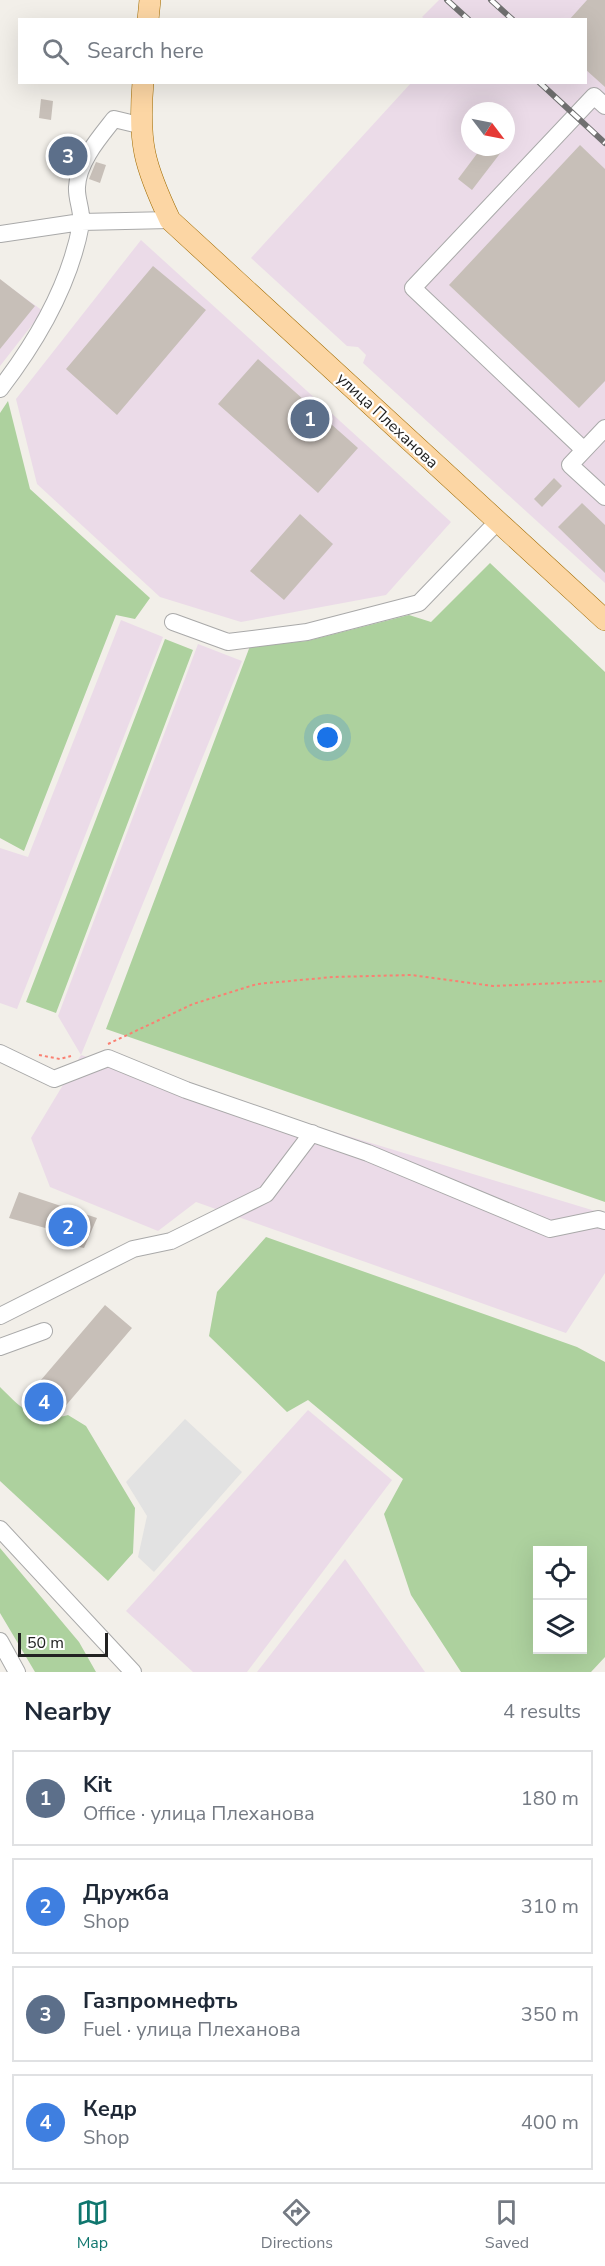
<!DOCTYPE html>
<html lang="en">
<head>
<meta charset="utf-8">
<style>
	:root { --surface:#fff; --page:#f2f2f3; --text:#1f2937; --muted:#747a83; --line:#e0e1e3; --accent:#0f766e }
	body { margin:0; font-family:"Nunito Sans",sans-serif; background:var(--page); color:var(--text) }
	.controls { position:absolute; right:18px; bottom:18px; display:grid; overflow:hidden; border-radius:0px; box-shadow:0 6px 24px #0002 }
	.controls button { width:54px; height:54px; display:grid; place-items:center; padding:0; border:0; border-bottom:2px solid var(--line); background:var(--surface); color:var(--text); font:30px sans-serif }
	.compass { position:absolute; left:461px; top:102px; width:54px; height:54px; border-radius:50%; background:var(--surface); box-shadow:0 6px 24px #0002; rotate:122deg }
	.scale { position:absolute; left:18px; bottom:15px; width:90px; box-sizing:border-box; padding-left:6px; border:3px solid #222; border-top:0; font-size:16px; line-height:21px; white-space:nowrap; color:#222; -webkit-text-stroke:4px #fff; paint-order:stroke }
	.you { position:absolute; left:328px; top:738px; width:21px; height:21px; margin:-15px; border:4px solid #fff; border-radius:50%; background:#1a73e8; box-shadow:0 0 0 9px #1a73e833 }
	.badge { display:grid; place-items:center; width:39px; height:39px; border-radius:50%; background:var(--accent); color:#fff; font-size:20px; font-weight:700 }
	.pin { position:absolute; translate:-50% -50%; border:3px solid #fff; box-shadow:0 2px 6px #0006 }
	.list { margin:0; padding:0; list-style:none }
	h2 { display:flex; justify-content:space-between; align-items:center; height:78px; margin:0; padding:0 24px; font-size:26px }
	h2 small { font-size:20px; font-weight:400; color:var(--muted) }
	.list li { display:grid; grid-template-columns:39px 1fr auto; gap:18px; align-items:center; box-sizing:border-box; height:96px; margin:0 12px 12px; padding:0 12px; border:2px solid var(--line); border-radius:0px }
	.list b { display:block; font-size:22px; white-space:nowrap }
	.list p { margin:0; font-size:20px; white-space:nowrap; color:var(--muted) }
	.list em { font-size:20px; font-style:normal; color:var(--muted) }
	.icon { flex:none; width:33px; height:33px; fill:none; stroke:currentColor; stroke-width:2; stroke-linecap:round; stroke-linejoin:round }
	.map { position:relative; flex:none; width:605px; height:1672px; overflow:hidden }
	.search { position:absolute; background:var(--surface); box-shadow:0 6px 24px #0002; left:18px; right:18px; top:18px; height:66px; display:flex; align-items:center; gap:15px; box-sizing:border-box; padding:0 21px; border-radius:0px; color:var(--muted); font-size:22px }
	.sheet { height:510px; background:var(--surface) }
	nav { display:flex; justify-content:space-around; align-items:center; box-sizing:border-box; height:84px; border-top:2px solid var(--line); background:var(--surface); font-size:16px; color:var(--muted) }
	nav a { display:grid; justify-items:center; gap:3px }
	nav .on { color:var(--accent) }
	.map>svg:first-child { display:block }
	.industrial { fill:#ebdbe8; fill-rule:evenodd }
	.forest { fill:#add19e; fill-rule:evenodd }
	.parking { fill:#e2e2e2 }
	.building { fill:#c7bfb8 }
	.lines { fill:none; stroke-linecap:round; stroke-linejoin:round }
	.minor-casing { stroke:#a9a9a9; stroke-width:18 }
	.major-casing { stroke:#a06b00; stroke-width:22 }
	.path { stroke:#fa8072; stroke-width:2; stroke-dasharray:3 3; stroke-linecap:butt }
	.minor { stroke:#fff; stroke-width:16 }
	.major { stroke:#fcd6a4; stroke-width:21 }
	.rail-casing { stroke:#707070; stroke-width:6 }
	.rail { stroke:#fff; stroke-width:4; stroke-dasharray:11; stroke-linecap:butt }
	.labels { text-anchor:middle; stroke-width:4.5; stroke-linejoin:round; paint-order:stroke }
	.street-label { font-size:16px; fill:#222; stroke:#fff }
</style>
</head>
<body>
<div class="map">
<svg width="605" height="1672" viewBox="0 0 605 1672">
	<rect width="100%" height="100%" fill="#f2efe9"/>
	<!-- industrial -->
	<path class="industrial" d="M439,0H605V583L363,363L366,355L358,347L347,346L251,258L411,83L586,82V20L425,19L422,17ZM470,111H506V147H470Z
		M141,240L451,522L386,595L241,622L160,597L37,484L16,399Z
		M0,280L43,311L0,366Z
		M121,620L163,637L17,1009L0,1003V848L28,857Z
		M198,644L242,661L81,1055L605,1214V1273L566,1333L196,1202L158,1231L50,1187L31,1138L81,1055L58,1016Z
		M308,1410L392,1480L247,1672H193L126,1611Z
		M345,1559L425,1672H257Z"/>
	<!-- forest -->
	<path class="forest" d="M8,401L30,489L150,598L135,619L116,615L24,851L0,838V413Z
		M490,563L605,672V1202L106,1029L250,646L307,641L409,615L431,622Z
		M165,639L193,650L56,1013L26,1002Z
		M266,1237L577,1347L605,1362V1657L591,1672H461L411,1595L384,1514L403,1479L308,1400L287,1412L209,1336L217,1292ZM582,1550V1650H538V1550Z
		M0,1387C22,1409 36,1424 68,1415L86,1426L135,1508L133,1553L108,1581L0,1481Z
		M0,1548L79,1642L96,1672H35L0,1613Z"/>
	<!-- parking -->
	<path class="parking" d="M185,1419L242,1472L154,1572L138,1557L147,1516L126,1482Z"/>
	<!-- building -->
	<path class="building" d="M587,0H605V87L585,69V20H569Z
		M41,99L53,101L51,120L39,118Z
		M580,145L605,169V381L579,408L449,285Z
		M482,147H505L472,190L458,179Z
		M53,148L75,156L69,172L47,165Z
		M96,162L106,165L100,183L89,179Z
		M153,266L206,310L117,415L66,369Z
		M0,279L35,306L0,349Z
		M258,359L358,448L318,493L218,404Z
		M554,478L562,486L542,507L534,499Z
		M582,503L605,525V573L558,527Z
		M300,514L333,544L284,600L250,571Z
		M19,1192L97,1218L84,1248L52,1241L47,1235L49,1229L9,1218Z
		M105,1305L132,1328L62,1410L57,1409L51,1416L31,1400L35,1387Z"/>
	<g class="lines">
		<defs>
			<path id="minor" d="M0,234L81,222L170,220
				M0,389C37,341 70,284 81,224C83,212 76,199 77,187C78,162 99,138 114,119L139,125
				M605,428L570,465L605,497
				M584,450L413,288L594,96L605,106
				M173,622L228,642L307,632L419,603L498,521
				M0,1053L54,1079L108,1058L186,1090L368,1153L550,1229L598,1219L605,1221
				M0,1316L133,1249L171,1241L266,1194L312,1133
				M0,1347L44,1331
				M0,1529L133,1672
				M0,1641L17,1672"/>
			<path id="major" d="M148,20L150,0
				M143,82C138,143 144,165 170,220L605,620"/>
		</defs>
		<!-- minor casing -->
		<use href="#minor" class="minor-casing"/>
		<!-- major casing -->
		<use href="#major" class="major-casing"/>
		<!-- path -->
		<path class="path" d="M108,1044L193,1004L257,984L333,977L411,975L493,986L605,981
			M39,1055L60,1059L71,1056"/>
		<!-- minor -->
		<use href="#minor" class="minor"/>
		<!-- major -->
		<use href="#major" class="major"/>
		<defs>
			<path id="rail" d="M447,0L469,20
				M491,0L513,20
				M539,82L605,143"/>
		</defs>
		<!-- rail casing -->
		<use href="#rail" class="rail-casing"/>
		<!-- rail -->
		<use href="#rail" class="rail"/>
	</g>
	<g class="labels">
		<!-- street labels -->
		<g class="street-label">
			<text transform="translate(388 420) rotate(43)" y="6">улица Плеханова</text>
		</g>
	</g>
</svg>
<div class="controls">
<button><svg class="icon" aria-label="locate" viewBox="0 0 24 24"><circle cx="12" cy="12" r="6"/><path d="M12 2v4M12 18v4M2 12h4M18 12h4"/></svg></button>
<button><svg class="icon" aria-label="layers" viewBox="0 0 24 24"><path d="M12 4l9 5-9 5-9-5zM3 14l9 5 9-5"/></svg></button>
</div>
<svg class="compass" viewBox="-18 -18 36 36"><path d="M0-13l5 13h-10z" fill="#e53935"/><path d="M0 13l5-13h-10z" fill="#747a83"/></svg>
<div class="scale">50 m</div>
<div class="you"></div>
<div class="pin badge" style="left:310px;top:419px;background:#5c6f8a">1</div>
<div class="pin badge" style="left:68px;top:1227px;background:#3f7fe0">2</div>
<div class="pin badge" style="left:68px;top:156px;background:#5c6f8a">3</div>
<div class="pin badge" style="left:44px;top:1402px;background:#3f7fe0">4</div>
<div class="search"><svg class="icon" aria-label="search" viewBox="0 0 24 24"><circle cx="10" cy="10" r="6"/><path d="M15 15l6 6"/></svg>Search here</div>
</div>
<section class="sheet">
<h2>Nearby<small>4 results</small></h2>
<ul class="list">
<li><span class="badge" style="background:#5c6f8a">1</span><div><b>Kit</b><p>Office · улица Плеханова</p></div><em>180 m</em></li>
<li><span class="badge" style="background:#3f7fe0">2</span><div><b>Дружба</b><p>Shop</p></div><em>310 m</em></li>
<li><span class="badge" style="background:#5c6f8a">3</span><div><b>Газпромнефть</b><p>Fuel · улица Плеханова</p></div><em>350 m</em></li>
<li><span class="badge" style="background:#3f7fe0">4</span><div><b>Кедр</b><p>Shop</p></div><em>400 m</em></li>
</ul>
</section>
<nav>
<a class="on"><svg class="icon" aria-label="map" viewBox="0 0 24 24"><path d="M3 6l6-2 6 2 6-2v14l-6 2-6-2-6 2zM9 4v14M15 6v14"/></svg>Map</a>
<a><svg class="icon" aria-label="directions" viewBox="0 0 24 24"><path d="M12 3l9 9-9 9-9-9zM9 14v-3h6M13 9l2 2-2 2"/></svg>Directions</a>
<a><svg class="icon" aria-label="saved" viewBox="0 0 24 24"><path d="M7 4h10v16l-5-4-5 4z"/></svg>Saved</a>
</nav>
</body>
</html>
